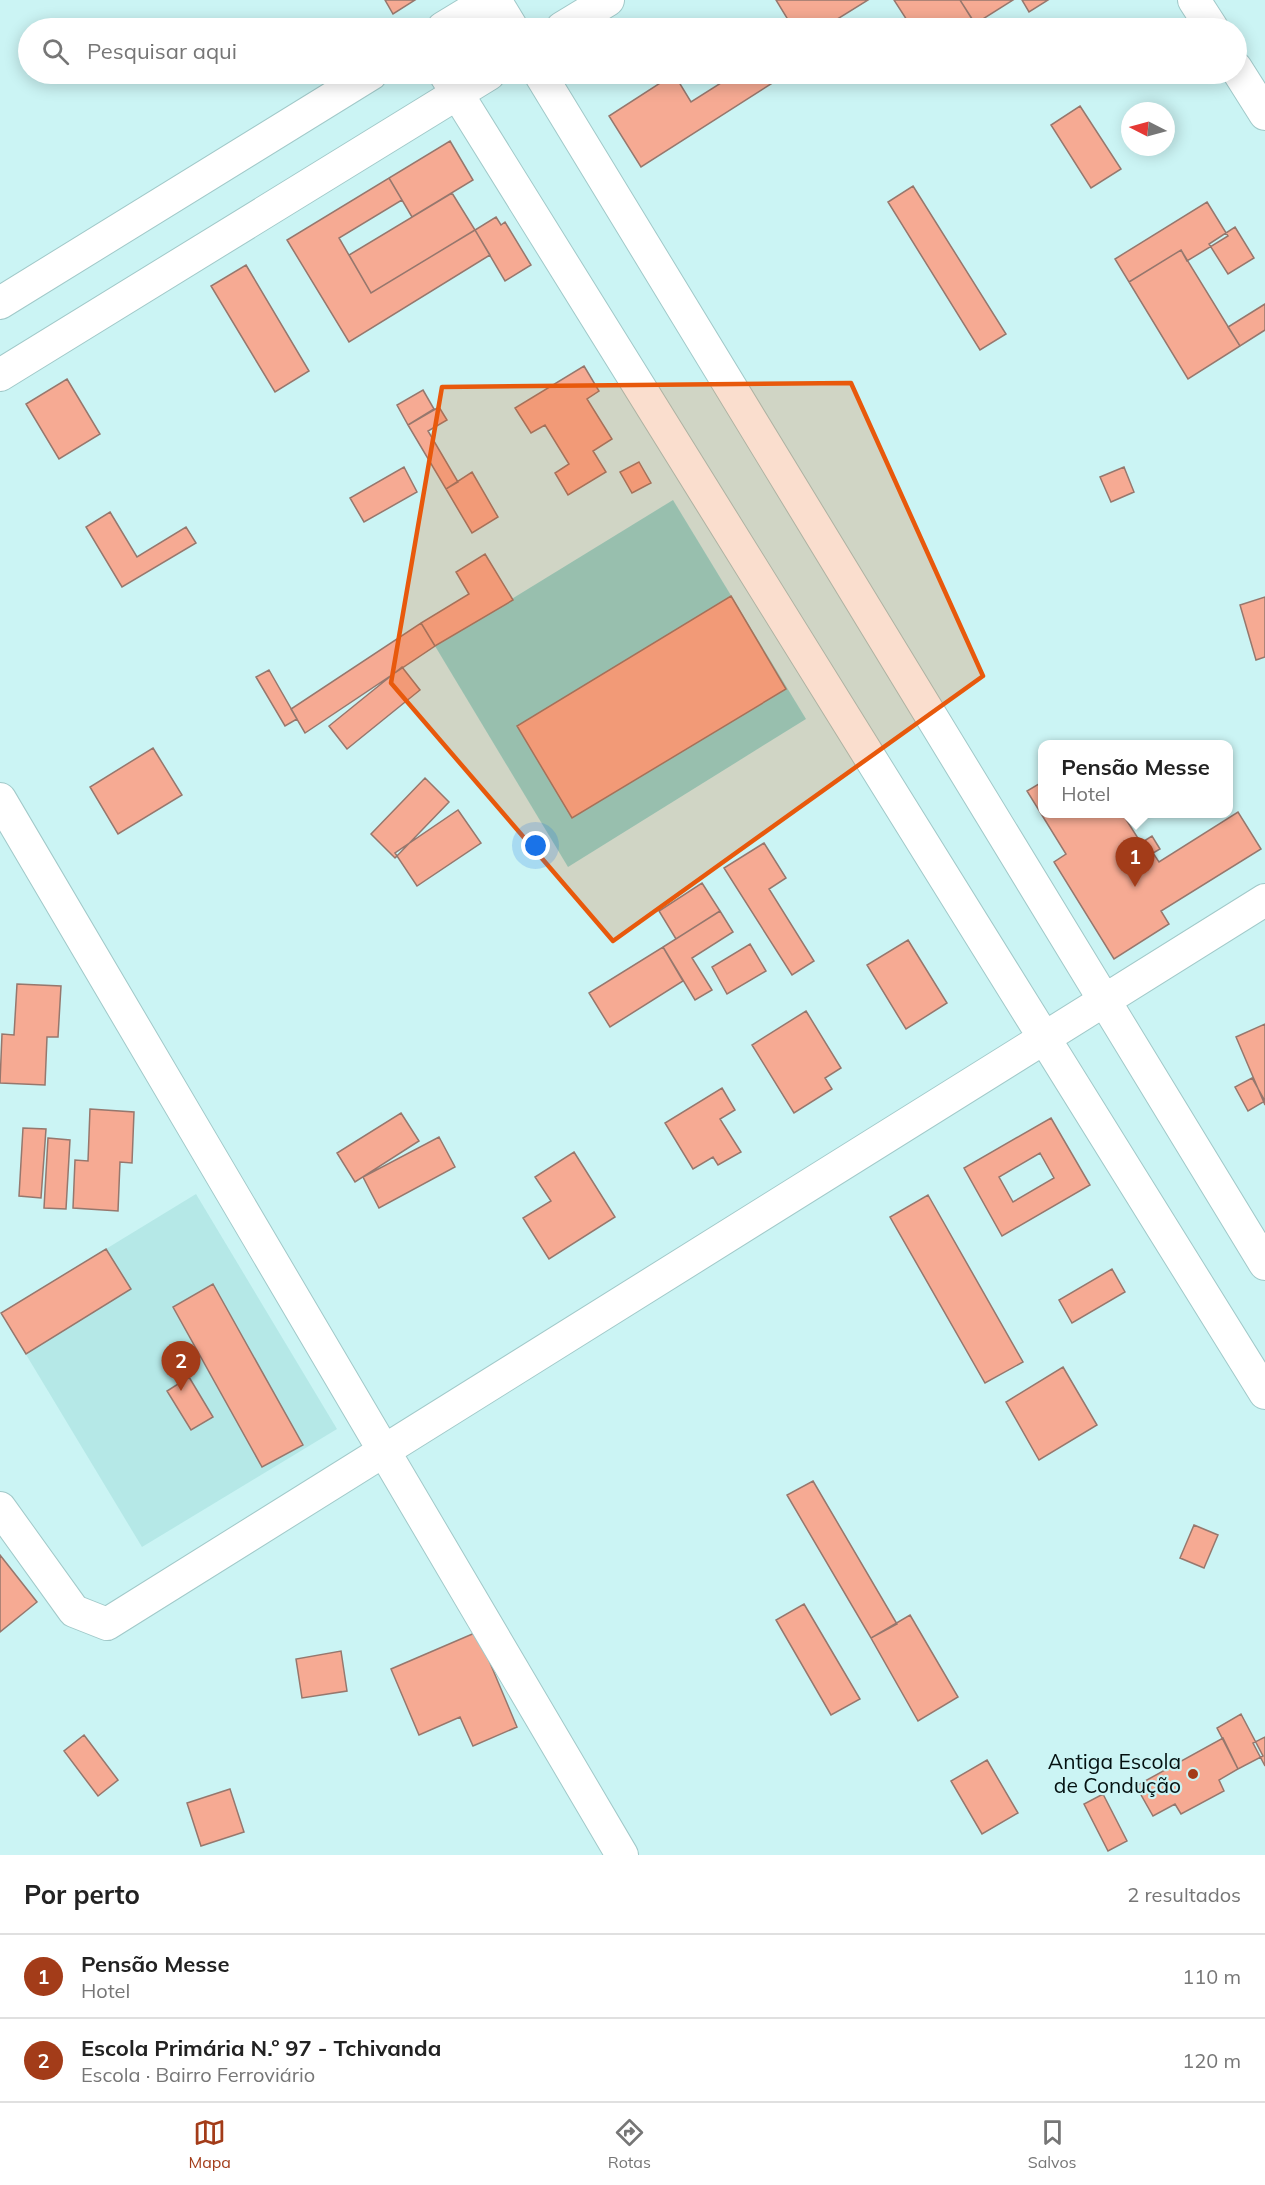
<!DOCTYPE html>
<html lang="pt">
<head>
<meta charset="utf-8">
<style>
	:root { --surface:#fff; --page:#f2f2f2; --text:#222; --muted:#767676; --line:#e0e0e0; --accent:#a33c19 }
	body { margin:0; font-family:Mulish,sans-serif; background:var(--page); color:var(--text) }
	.compass { position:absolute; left:1121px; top:102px; width:54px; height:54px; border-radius:50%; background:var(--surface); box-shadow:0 3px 15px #0003; rotate:276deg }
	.you { position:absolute; left:536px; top:846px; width:21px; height:21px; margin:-15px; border:4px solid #fff; border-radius:50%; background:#1a73e8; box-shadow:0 0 0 9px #1a73e833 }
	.badge { display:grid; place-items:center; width:39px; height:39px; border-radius:50%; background:var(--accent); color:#fff; font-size:20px; font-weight:700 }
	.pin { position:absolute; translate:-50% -50px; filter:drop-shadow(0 2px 3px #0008) }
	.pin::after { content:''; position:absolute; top:32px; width:21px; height:18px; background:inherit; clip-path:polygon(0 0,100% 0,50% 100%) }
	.popup { position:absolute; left:1038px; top:740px; width:195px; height:78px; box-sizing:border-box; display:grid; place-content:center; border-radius:12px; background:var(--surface); filter:drop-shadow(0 2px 4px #0005); font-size:20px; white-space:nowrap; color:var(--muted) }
	.popup b { font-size:22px; color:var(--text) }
	.popup::after { content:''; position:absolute; left:50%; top:100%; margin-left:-12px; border:12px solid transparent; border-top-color:var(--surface) }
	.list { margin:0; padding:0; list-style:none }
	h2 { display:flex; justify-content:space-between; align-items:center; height:78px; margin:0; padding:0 24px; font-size:26px }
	h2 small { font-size:20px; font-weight:400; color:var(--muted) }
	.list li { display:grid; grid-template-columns:39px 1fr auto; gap:18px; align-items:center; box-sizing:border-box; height:84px; padding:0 24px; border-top:2px solid var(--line) }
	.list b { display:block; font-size:22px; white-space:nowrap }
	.list p { margin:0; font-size:20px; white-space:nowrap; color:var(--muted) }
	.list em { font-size:20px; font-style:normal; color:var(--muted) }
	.icon { flex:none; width:33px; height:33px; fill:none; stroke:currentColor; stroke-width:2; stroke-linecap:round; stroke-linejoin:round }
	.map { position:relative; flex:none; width:1265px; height:1855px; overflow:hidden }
	.search { position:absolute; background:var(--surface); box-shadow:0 3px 15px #0003; left:18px; right:18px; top:18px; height:66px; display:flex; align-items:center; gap:15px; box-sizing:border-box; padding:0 21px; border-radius:33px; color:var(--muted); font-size:22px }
	.sheet { height:246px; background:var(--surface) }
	nav { display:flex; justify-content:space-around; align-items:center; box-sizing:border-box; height:84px; border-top:2px solid var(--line); background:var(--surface); font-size:16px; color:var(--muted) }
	nav a { display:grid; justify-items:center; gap:3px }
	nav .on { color:var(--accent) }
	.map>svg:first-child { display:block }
	.built { fill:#b5e8e7 }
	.grass { fill:#85d9d8 }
	.building { fill:#f6aa93; stroke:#96776d; stroke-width:1.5; fill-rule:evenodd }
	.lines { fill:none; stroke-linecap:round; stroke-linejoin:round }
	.street-casing { stroke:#a1c9c9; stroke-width:34 }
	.street { stroke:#fff; stroke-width:32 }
	.marked { fill:#e8590c; fill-opacity:0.2; stroke:#e8590c; stroke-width:4.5; stroke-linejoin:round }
	.poi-dot { fill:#a33c19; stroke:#cbf4f4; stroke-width:2 }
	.labels { text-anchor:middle; stroke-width:4.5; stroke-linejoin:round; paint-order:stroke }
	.poi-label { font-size:21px; fill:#041111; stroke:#cbf4f4; text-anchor:end }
</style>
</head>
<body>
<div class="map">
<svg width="1265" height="1855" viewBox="0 0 1265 1855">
	<rect width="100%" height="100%" fill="#cbf4f4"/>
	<!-- built -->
	<path class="built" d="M196,1194L337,1429L142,1547L1,1313Z"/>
	<!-- grass -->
	<path class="grass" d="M673,500L806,719L568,867L435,646Z"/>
	<!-- building -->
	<path class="building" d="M385,0H415L393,14Z
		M776,0H868L823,28H793Z
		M894,0H960L978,28H912Z
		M960,0H1013L975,24Z
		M1022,0H1048L1029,12Z
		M674,74L691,102L735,74H769L774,82L641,167L609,116Z
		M1080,106L1121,169L1091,188L1051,125Z
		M450,141L473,180L412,217L389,178Z
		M389,178L402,200L339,238L371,293L475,230L490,255L349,342L287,240Z
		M913,186L1006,334L980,350L888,202Z
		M452,193L475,230L371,293L349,255Z
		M1207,202L1228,236L1187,261L1181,250L1129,282L1115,259Z
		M496,217L501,225L505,222L531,265L505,281L475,230Z
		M1235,227L1254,258L1228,274L1209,244Z
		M1181,250L1240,346L1188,379L1129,282Z
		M246,265L309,371L275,392L211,286Z
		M1265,304V330L1240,346L1228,327Z
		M584,366L599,391L587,399L612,439L593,451L606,472L568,495L555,473L569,464L545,425L531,433L515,408Z
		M67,379L100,434L59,459L26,404Z
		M423,390L434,409L408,425L397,405Z
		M439,407L447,420L428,431L458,482L446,489L408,425Z
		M639,462L651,483L632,493L620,472Z
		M404,467L417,492L364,522L350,498Z
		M1124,467L1134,492L1111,502L1100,477Z
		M472,472L498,517L472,533L446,489Z
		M110,512L137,557L186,527L196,543L122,587L86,527Z
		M485,554L513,600L435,646L421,623L469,594L456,572Z
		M731,596L786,689L572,818L517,726Z
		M1265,597V657L1256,660L1240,605Z
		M421,623L435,646L305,733L291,709Z
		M402,667L420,690L347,749L329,726Z
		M269,670L297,719L285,726L256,677Z
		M153,748L182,795L118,834L90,787Z
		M425,778L449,802L395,858L371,834Z
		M1042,782V814H1078L1080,817L1087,814H1132L1125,818L1141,843L1152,836L1160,849L1153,853L1159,862L1238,812L1261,849L1161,911L1169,924L1114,959L1054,862L1066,854L1027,791Z
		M458,810L481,843L417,886L395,853Z
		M764,843L786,878L769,889L814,961L792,975L724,868Z
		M702,883L720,911L676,939L659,911Z
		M720,911L733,932L692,958L712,990L695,1000L663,947Z
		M908,940L947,1003L906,1029L867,965Z
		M750,944L766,971L727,994L712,967Z
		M663,947L683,981L610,1027L589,993Z
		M17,984L61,986L58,1037H47L45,1085L0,1083L2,1034L14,1035Z
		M806,1011L841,1068L825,1078L832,1089L794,1113L752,1045Z
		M1265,1024V1105L1236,1037Z
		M1252,1078L1265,1101L1248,1111L1235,1087Z
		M722,1088L735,1110L720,1119L741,1152L718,1165L713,1157L693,1169L665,1123Z
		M90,1109L134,1112L132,1163L120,1162L118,1211L73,1208L75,1160L88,1161Z
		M401,1113L419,1141L355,1182L337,1153Z
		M1051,1118L1090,1185L1002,1236L964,1168ZM1040,1153L1054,1178L1013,1202L999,1177Z
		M23,1128L46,1129L41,1198L19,1196Z
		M439,1137L455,1167L379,1208L363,1177Z
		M48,1138L70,1140L66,1209L44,1208Z
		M574,1152L615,1217L549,1259L523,1218L551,1201L535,1177Z
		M928,1195L1023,1362L985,1383L890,1217Z
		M106,1249L131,1289L26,1354L1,1313Z
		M1112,1269L1125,1292L1072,1323L1059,1300Z
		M213,1284L303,1445L262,1467L173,1307Z
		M1063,1367L1097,1425L1039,1460L1006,1402Z
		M189,1377L213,1417L191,1430L167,1391Z
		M813,1481L897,1624L871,1638L787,1495Z
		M1194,1525L1218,1535L1204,1568L1180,1558Z
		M0,1555L37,1602L0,1632Z
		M804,1604L860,1699L831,1715L776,1620Z
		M910,1615L958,1697L918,1721L871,1638Z
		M477,1632L517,1727L473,1746L460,1717L419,1735L391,1669Z
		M341,1651L347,1691L302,1698L296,1659Z
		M1241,1714L1263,1756L1238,1769L1217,1728Z
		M84,1735L118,1780L98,1796L64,1751Z
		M1265,1737V1766L1253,1743Z
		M1223,1738L1238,1769L1219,1780L1224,1791L1181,1814L1175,1804L1153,1816L1136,1786Z
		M987,1760L1018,1813L982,1834L951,1781Z
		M230,1789L244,1832L201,1846L187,1803Z
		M1103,1794L1127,1841L1108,1851L1084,1804Z"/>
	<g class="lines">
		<defs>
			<path id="street" d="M495,0L512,28
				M1194,0L1212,28
				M443,28L489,0
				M562,28L608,0
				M1236,68L1265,114
				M445,74L1265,1393
				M540,74L1265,1264
				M0,303L371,74
				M0,375L489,74
				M0,799L622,1855
				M0,1508L74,1611L107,1624L1265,900"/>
		</defs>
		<!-- street casing -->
		<use href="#street" class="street-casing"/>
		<!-- street -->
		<use href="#street" class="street"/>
	</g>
	<!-- marked area -->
	<path class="marked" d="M851,383L983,676L613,941L391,683L442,387Z"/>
	<!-- markers -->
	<circle class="poi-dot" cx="1193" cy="1774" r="6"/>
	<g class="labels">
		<!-- poi labels -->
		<g class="poi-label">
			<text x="1181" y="1769">Antiga Escola<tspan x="1181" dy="24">de Condução</tspan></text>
		</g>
	</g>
</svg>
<svg class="compass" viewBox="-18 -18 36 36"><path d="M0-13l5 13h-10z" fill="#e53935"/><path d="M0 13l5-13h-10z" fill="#767676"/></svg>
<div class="you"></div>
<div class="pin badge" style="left:1135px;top:887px">1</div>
<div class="popup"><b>Pensão Messe</b>Hotel</div>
<div class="pin badge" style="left:181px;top:1391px">2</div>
<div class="search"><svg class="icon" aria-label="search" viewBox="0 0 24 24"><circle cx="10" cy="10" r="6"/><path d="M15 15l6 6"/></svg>Pesquisar aqui</div>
</div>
<section class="sheet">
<h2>Por perto<small>2 resultados</small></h2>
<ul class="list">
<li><span class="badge">1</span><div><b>Pensão Messe</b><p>Hotel</p></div><em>110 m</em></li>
<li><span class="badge">2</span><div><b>Escola Primária N.º 97 - Tchivanda</b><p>Escola · Bairro Ferroviário</p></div><em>120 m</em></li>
</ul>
</section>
<nav>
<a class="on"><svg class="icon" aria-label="map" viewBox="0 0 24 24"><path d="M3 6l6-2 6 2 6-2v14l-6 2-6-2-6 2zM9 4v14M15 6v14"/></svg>Mapa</a>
<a><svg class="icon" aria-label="directions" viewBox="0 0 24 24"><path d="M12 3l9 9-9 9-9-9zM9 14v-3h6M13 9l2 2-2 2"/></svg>Rotas</a>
<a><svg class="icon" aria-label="saved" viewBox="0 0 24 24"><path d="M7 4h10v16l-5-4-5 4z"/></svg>Salvos</a>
</nav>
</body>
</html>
